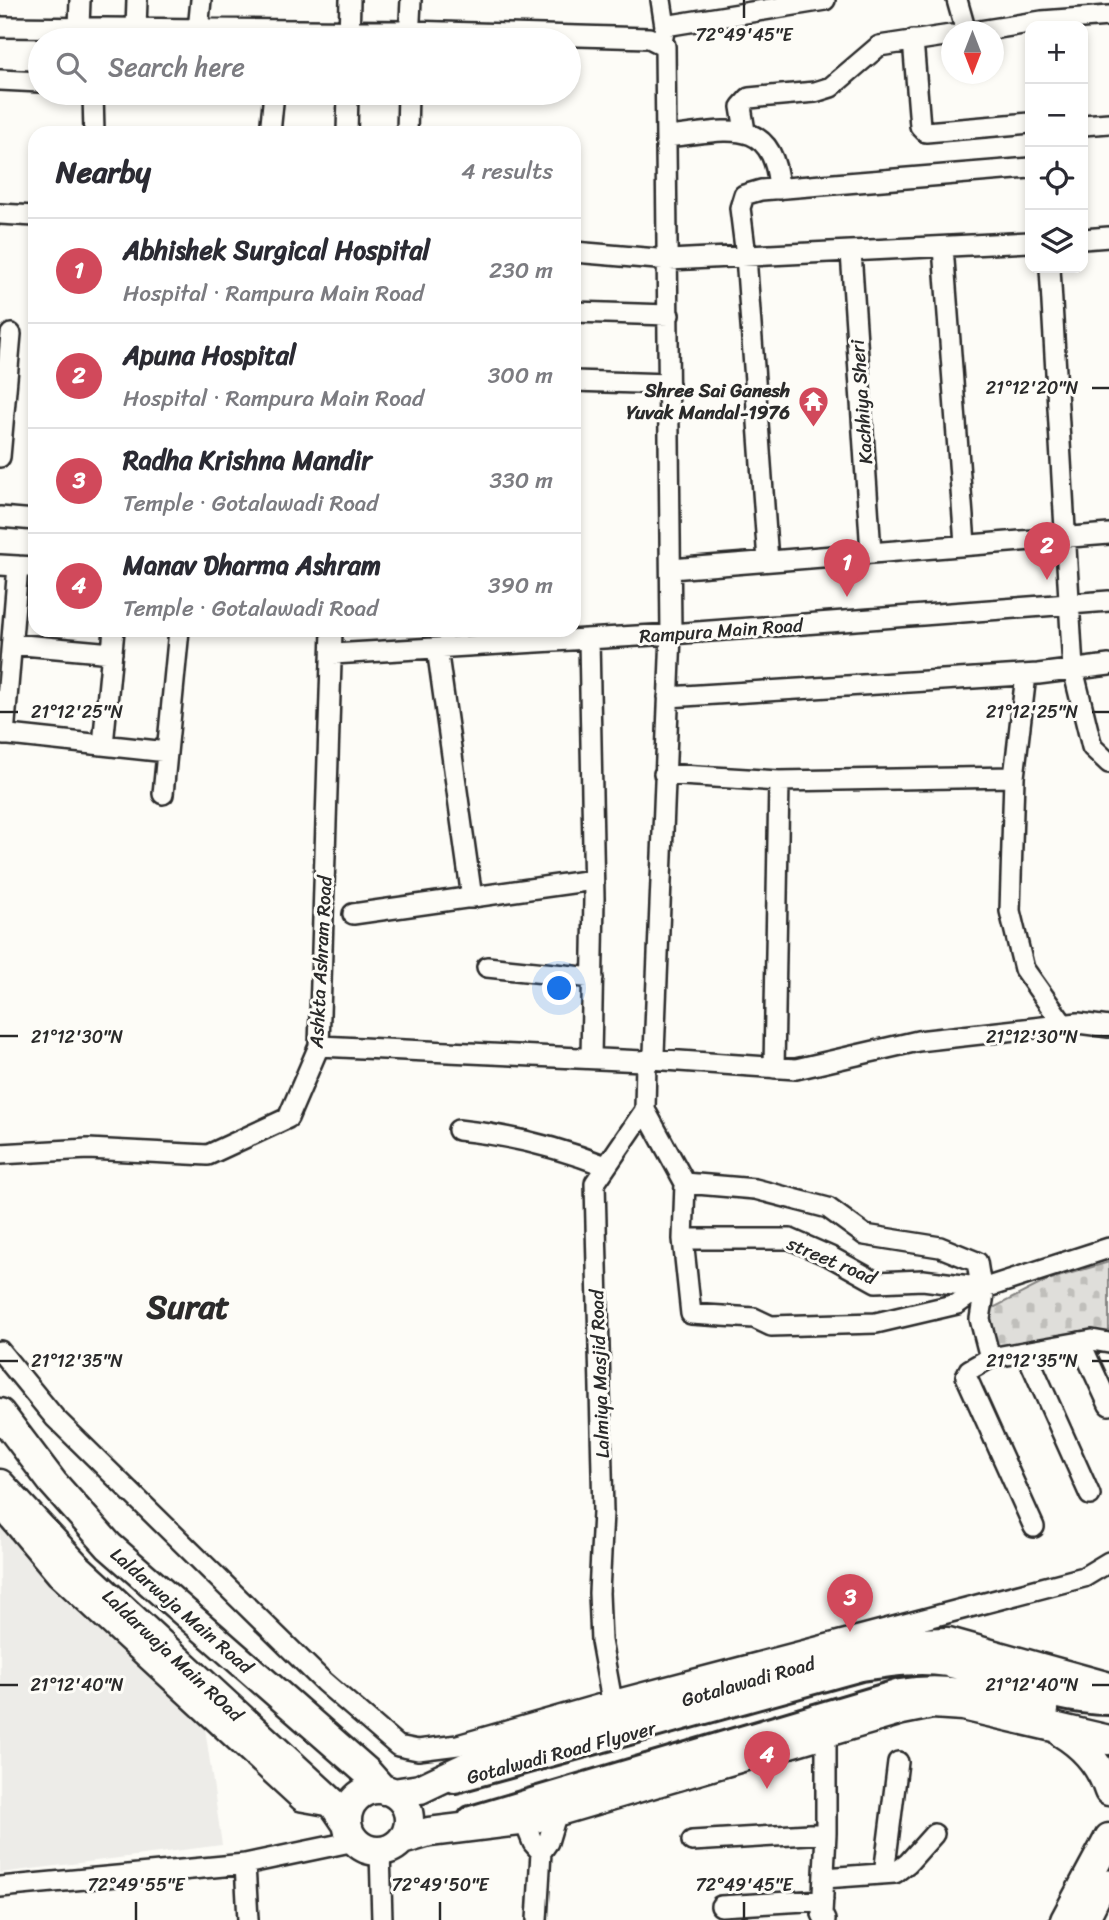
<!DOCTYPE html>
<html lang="en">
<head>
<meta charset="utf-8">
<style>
	:root { --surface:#fff; --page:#f7f7f7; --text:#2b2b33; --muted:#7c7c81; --line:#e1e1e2; --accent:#d1495b }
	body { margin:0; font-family:Sriracha,sans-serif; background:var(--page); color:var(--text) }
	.controls { position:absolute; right:21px; top:21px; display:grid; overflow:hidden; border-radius:14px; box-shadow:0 4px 10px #0003 }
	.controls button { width:63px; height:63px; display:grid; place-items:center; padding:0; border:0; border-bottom:2px solid var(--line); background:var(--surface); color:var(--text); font:35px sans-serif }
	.compass { position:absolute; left:941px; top:21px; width:63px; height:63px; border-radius:50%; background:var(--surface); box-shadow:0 4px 10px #0003; rotate:180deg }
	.you { position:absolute; left:560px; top:989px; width:24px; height:24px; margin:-18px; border:5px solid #fff; border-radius:50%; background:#1a73e8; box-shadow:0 0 0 10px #1a73e833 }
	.badge { display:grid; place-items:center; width:46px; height:46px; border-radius:50%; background:var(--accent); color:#fff; font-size:23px; font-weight:700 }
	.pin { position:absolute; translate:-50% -58px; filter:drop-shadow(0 2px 4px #0008) }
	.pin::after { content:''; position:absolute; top:37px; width:24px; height:21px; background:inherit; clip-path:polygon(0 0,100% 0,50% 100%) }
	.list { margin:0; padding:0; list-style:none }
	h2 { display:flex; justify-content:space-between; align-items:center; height:91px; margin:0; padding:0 28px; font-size:30px }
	h2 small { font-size:23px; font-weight:400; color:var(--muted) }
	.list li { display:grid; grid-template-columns:46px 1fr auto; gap:21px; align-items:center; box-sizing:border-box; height:105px; padding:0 28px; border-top:2px solid var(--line) }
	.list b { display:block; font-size:26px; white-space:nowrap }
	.list p { margin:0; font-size:23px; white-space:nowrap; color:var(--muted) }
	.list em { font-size:23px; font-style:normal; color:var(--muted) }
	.icon { flex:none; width:38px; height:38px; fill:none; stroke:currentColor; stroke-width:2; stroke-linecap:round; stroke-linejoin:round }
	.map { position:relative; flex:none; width:1109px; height:1920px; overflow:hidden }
	.search { position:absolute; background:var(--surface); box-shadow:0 4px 10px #0003; left:28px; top:28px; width:553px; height:77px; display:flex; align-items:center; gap:18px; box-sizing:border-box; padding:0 24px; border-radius:38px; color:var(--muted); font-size:26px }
	.panel { position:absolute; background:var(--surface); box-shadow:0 4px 10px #0003; left:28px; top:126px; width:553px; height:511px; border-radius:21px }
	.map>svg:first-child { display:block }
	.built { fill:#edece8 }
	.cemetery { fill:url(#cemetery-stones); stroke:#858482; stroke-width:2 }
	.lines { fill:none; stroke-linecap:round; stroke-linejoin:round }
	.minor-casing { stroke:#2b2b2b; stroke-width:24 }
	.major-casing { stroke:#2b2b2b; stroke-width:30 }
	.highway-casing { stroke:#2b2b2b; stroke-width:33 }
	.minor { stroke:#fdfcf7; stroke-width:19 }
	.major { stroke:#fdfcf7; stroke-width:24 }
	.highway { stroke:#fdfcf7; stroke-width:28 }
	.ticks { fill:none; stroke:#2b2b2b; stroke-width:2.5 }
	.labels { text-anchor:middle; stroke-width:6; stroke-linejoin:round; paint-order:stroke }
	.poi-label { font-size:19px; font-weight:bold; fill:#2b2b2b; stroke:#fdfcf7; text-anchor:end }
	.street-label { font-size:19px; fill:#2b2b2b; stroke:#fdfcf7 }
	.town-label { font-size:33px; font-weight:bold; fill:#2b2b2b; stroke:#fdfcf7 }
	.ticks-label { font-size:18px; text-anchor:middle; fill:#2b2b2b; stroke:#fdfcf7; stroke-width:6; stroke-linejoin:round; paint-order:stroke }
</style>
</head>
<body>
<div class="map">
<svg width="1109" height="1920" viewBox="0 0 1109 1920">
	<defs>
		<pattern id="cemetery-stones" width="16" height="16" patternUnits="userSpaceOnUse" patternTransform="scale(1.75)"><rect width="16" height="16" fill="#dfdeda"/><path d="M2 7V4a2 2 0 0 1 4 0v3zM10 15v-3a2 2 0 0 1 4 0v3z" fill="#c0bfbb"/></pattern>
	</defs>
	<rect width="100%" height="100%" fill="#fdfcf7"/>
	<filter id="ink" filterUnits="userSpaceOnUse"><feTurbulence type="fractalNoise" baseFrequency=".0143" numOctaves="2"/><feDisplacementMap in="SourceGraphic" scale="14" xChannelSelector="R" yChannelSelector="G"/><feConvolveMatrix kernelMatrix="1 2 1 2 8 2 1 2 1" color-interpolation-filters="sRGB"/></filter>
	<g filter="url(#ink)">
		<!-- built -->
		<path class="built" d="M0,1514L204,1721L222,1845L0,1873Z"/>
		<!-- cemetery -->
		<path class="cemetery" d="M1109,1262V1340L992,1354L985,1312L1048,1280Z"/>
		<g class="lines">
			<defs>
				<path id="minor" d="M661,0L665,26
					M957,0L966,32
					M0,27L409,31L649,38L665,46L671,634L654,1053L650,1059L643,1061L319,1046
					M79,27L80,0
					M136,28L137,0
					M198,30L201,0
					M973,32L1042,21L1109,16
					M349,40L350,0
					M409,40L411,0
					M913,40L920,126L926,132L1030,123
					M662,42L665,26L825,0
					M0,80L40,82
					M93,93L94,133
					M1083,125L1109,123
					M745,131L741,107L749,98L815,92L831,87L879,46L951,35
					M270,133L274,93
					M347,133L348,93
					M407,133L408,93
					M667,137C723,132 774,112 779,189
					M0,214L35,216
					M1083,239L1109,237
					M943,247L965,544
					M574,252L669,260L1030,242
					M851,252L871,552
					M1050,268L1073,669L1092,747L1109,763
					M574,312L669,315
					M574,381L669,384
					M0,457L11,334
					M0,517L35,520
					M768,561L746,256L740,208L744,195L761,190L1030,168
					M0,565L35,567
					M671,569L1109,534
					M589,639L594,898L591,1058
					M12,644L112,653
					M437,648L472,898
					M333,654L671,634L1109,601
					M1026,675L1014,777L1010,911L1024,969L1063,1024
					M668,697L1038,674L1109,665
					M0,734L167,752
					M4,735L18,566
					M103,745L114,630
					M664,774L779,781L1014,777
					M163,794L179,630
					M353,914L593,880
					M487,967L593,978
					M650,1059L796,1069L918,1041L1078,1023L1109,1027
					M774,1068L779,781
					M645,1110L685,1183L683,1239L691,1314L754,1318L771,1326L876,1323L957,1304L981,1287L977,1262L940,1247L865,1235L828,1208L755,1189L685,1183
					M458,1130C510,1135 557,1147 606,1166
					M0,1154L88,1149L208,1155L288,1118L319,1046L332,630
					M683,1239H790L831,1257L876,1282L923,1280L985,1288L1109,1248
					M985,1288L980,1319L990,1358L1092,1340L1109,1343
					M1080,1342L1109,1405
					M0,1351L55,1418L324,1682L398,1746L418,1750L458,1745L612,1701L1084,1577L1109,1562
					M1026,1352L1090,1495
					M990,1358L969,1370L966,1376L1034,1527
					M0,1508L57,1576L301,1801L335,1807
					M612,1701L601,1641L599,1593L603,1512L595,1183L645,1110L646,1061
					M524,1821L533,1843L541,1852L548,1842L557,1812
					M692,1841L826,1833
					M380,1851L382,1920
					M245,1864L248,1920
					M884,1874L898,1762
					M824,1878L895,1873L908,1863L934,1834
					M0,1887L245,1864L355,1841
					M721,1906L823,1900
					M537,1920L541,1852
					M825,1920L822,1914L826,1833V1733
					M1089,1920L1109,1880"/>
				<path id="major" d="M455,1780L861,1668C889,1664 919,1659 947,1664C1002,1676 1052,1702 1109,1702
					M471,1819L900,1692C952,1683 996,1697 1046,1710"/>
				<path id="highway" d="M0,1413L53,1483L109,1546L367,1772L383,1790
					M0,1484L77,1567L332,1802L347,1824
					M1062,1733C1085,1747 1101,1766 1109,1791
					M347 1820a31 31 0 1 1 62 0a31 31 0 1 1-62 0Z
					M393,1793L420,1789L494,1754L879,1644L948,1642L1109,1687
					M402,1840L429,1832L528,1820L902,1710L932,1704L963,1706L1109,1740
					M1065,1920L1109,1838"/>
			</defs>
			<!-- minor casing -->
			<use href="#minor" class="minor-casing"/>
			<!-- major casing -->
			<use href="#major" class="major-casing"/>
			<!-- highway casing -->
			<use href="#highway" class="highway-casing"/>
			<!-- minor -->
			<use href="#minor" class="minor"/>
			<!-- major -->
			<use href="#major" class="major"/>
			<!-- highway -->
			<use href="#highway" class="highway"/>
		</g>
	</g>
	<!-- ticks -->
	<path class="ticks" d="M744,0V18M1092,388H1109M0,712H18M1092,712H1109M0,1036H18M1092,1036H1109M0,1361H18M1092,1361H1109M0,1685H18M1092,1685H1109M136,1902V1920M440,1902V1920M744,1902V1920"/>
	<!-- icons -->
	<defs>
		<symbol id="temple-pin" viewBox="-11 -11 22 30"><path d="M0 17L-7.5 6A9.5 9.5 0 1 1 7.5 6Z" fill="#d1495b" stroke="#fdfcf7"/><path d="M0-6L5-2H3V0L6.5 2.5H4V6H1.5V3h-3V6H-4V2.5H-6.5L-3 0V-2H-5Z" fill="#fff"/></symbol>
	</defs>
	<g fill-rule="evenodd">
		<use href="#temple-pin" x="796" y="384" width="35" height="47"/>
	</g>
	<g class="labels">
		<!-- poi labels -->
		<g class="poi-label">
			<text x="790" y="397">Shree Sai Ganesh<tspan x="790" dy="22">Yuvak Mandal-1976</tspan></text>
		</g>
		<!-- street labels -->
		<g class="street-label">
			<text transform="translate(861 402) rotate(-94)" y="7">Kachhiya Sheri</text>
			<text transform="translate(721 630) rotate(-4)" y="7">Rampura Main Road</text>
			<text transform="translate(320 962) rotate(-87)" y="7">Ashkta Ashram Road</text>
			<text transform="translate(832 1260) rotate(23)" y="7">street road</text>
			<text transform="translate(599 1374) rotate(-92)" y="7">Lalmiya Masjid Road</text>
			<text transform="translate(182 1610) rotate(41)" y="7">Laldarwaja Main Road</text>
			<text transform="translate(173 1655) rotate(43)" y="7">Laldarwaja Main ROad</text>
			<text transform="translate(748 1681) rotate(-16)" y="7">Gotalawadi Road</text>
			<text transform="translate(561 1752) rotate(-15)" y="7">Gotalwadi Road Flyover</text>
		</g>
		<!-- town labels -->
		<g class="town-label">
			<text x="188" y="1318">Surat</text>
		</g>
	</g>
	<g class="ticks-label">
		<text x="744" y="41">72°49'45"E</text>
		<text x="1032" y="394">21°12'20"N</text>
		<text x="1032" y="718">21°12'25"N</text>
		<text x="77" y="718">21°12'25"N</text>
		<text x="77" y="1043">21°12'30"N</text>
		<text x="1032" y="1043">21°12'30"N</text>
		<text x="1032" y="1367">21°12'35"N</text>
		<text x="77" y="1367">21°12'35"N</text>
		<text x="1032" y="1691">21°12'40"N</text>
		<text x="77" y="1691">21°12'40"N</text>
		<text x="136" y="1891">72°49'55"E</text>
		<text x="440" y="1891">72°49'50"E</text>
		<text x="744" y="1891">72°49'45"E</text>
	</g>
</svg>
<div class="controls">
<button>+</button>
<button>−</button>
<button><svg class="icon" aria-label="locate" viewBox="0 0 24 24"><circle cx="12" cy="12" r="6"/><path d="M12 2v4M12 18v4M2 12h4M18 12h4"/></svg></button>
<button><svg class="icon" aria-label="layers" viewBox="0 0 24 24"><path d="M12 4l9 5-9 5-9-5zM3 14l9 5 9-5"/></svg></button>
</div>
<svg class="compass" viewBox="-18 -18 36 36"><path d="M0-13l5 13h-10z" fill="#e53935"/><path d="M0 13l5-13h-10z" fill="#7c7c81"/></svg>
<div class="you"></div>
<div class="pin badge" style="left:847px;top:597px">1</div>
<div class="pin badge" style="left:1047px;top:580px">2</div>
<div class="pin badge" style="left:850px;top:1632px">3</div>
<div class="pin badge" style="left:767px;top:1789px">4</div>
<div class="search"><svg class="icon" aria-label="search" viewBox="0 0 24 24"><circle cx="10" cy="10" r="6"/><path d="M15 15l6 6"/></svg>Search here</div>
<section class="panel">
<h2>Nearby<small>4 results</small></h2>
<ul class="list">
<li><span class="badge">1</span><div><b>Abhishek Surgical Hospital</b><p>Hospital · Rampura Main Road</p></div><em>230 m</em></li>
<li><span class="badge">2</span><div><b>Apuna Hospital</b><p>Hospital · Rampura Main Road</p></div><em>300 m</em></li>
<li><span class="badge">3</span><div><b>Radha Krishna Mandir</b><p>Temple · Gotalawadi Road</p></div><em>330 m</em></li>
<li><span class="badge">4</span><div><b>Manav Dharma Ashram</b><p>Temple · Gotalawadi Road</p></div><em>390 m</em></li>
</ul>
</section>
</div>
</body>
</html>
